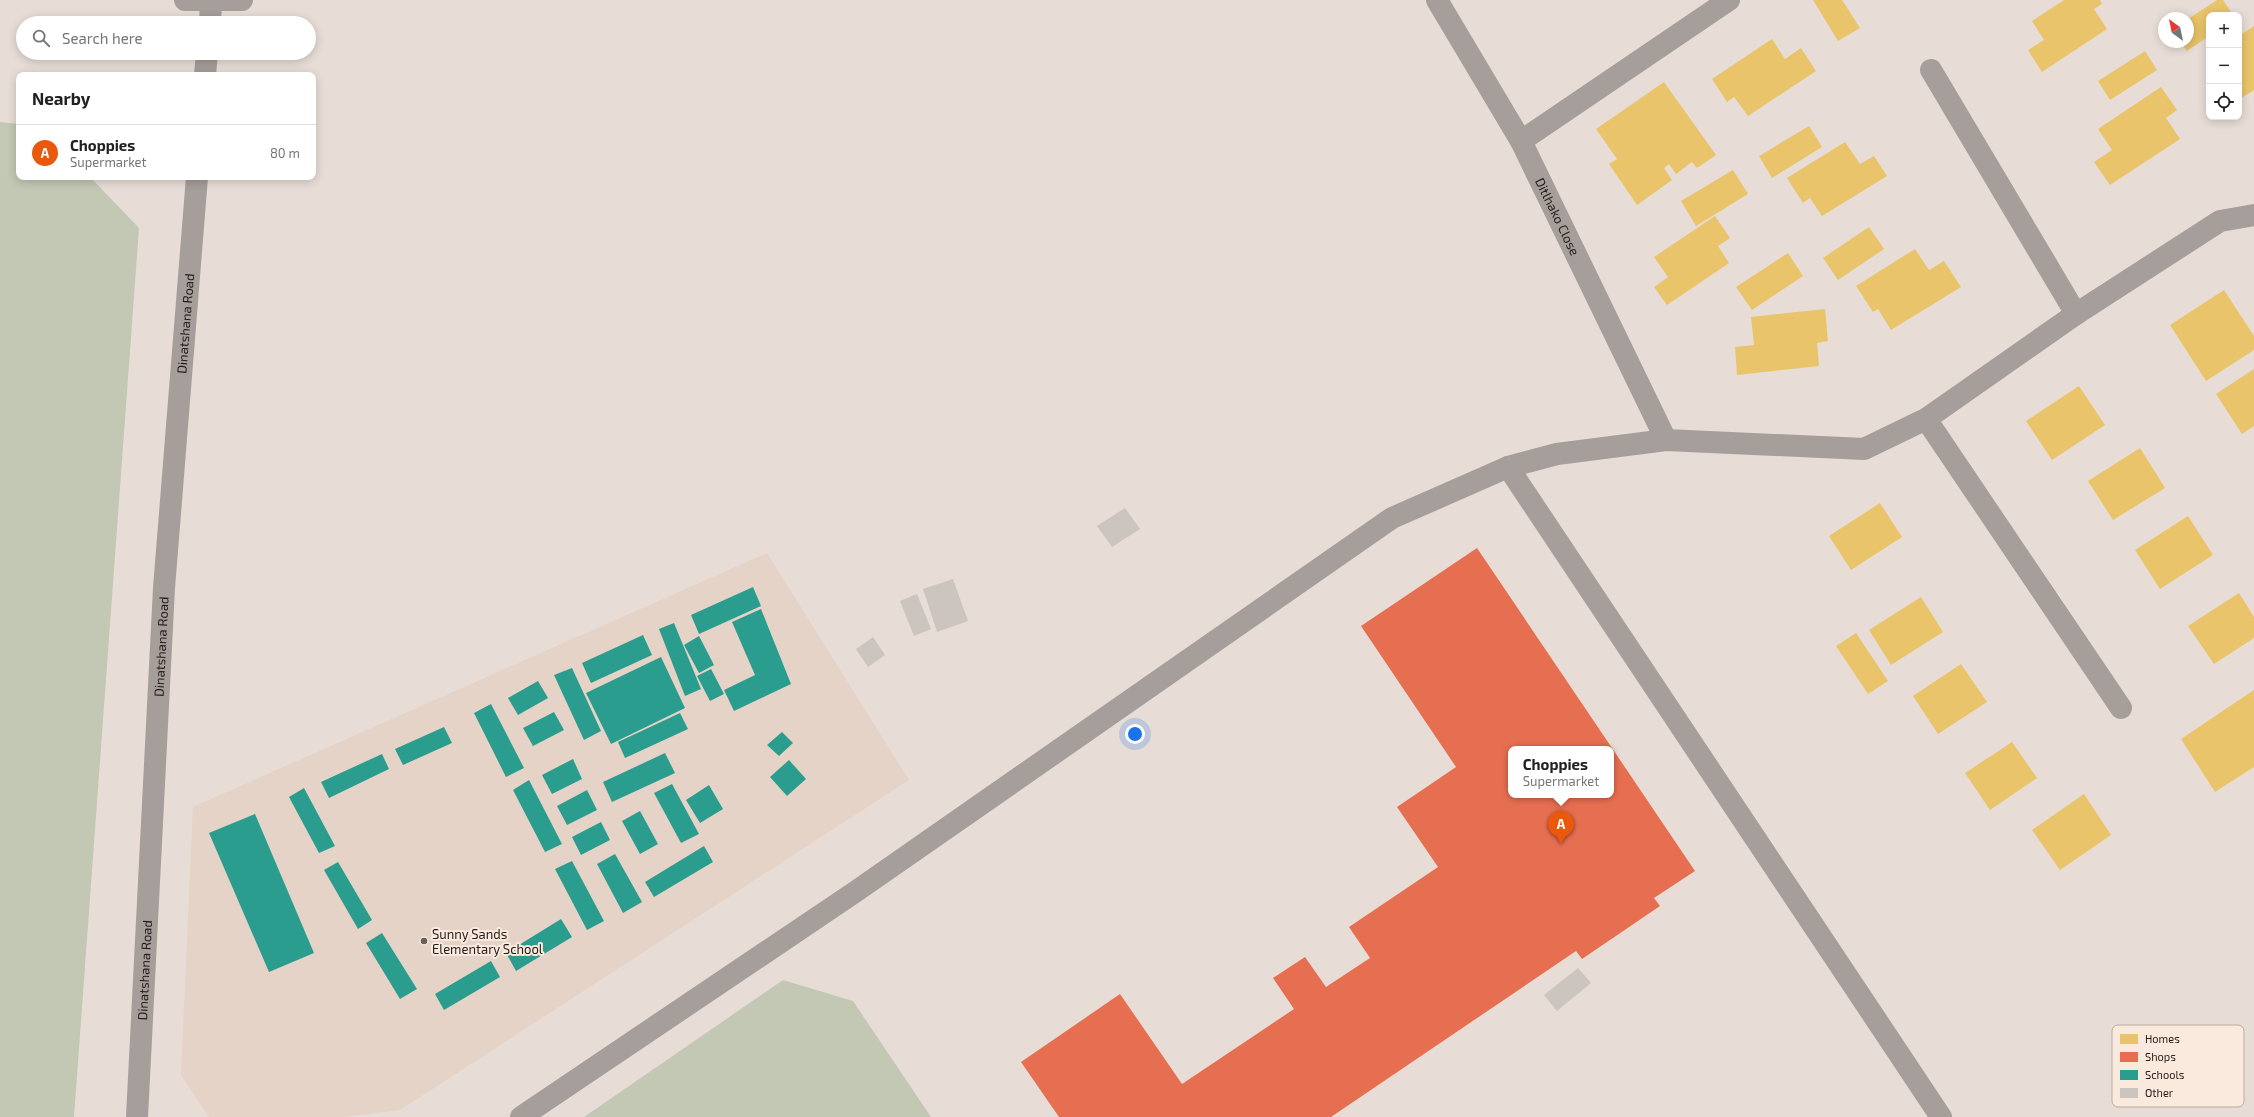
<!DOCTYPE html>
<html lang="en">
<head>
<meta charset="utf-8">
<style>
	:root { --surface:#fff; --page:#f6f6f6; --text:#202124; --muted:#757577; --line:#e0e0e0; --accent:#ea580c }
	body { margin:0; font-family:"Exo 2",sans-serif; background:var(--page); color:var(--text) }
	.controls { position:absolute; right:12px; top:12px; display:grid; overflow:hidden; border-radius:8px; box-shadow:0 2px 10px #0003 }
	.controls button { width:36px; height:36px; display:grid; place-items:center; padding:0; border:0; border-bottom:1px solid var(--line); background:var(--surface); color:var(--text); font:20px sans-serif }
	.compass { position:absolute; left:2158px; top:12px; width:36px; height:36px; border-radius:50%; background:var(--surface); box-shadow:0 2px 10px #0003; rotate:327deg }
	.you { position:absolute; left:1135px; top:734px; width:14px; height:14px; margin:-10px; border:3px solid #fff; border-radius:50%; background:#1a73e8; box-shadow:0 0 0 6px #1a73e833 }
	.badge { display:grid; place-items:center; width:26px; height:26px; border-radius:50%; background:var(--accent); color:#fff; font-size:13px; font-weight:700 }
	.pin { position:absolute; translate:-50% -33px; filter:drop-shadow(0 1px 2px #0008) }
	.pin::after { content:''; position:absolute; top:21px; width:14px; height:12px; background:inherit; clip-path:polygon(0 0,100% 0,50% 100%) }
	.popup { position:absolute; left:1508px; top:746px; width:106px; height:52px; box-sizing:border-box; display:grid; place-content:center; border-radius:8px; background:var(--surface); filter:drop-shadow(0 1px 3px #0005); font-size:13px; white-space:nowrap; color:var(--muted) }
	.popup b { font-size:15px; color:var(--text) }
	.popup::after { content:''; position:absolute; left:50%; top:100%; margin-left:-8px; border:8px solid transparent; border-top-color:var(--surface) }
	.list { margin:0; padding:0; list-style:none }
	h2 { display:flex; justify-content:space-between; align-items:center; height:52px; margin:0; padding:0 16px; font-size:17px }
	h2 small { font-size:13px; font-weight:400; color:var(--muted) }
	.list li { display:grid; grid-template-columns:26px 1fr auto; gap:12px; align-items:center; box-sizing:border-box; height:56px; padding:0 16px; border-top:1px solid var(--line) }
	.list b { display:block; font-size:15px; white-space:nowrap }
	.list p { margin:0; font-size:13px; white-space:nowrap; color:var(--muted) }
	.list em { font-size:13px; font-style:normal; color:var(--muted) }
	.icon { flex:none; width:22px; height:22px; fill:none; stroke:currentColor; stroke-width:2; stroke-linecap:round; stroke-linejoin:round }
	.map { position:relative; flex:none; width:2254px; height:1117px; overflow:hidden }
	.search { position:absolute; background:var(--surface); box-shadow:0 2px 10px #0003; left:16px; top:16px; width:300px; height:44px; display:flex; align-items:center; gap:10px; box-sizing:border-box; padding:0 14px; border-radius:22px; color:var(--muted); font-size:15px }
	.panel { position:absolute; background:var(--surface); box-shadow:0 2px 10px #0003; left:16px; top:72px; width:300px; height:108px; border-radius:8px }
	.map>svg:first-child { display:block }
	.built { fill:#e4d3c6 }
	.green { fill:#c3c8b4 }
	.homes { fill:#e9c46a }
	.shops { fill:#e76f51; fill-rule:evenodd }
	.schools { fill:#2a9d8f }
	.building { fill:#ccc4be }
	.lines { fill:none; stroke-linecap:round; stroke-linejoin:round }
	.minor { stroke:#a59e9a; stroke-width:22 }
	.poi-dot { fill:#68605b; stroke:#fae9dd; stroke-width:1.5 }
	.labels { text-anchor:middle; stroke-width:4; stroke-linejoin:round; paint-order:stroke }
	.street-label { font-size:13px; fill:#231d19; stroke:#fae9dd }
	.poi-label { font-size:13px; fill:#231d19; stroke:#fae9dd; text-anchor:start }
	.key { fill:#fae9dd; stroke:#baaca2; stroke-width:1 }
	.key-label { font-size:11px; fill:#231d19 }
</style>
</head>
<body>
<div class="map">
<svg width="2254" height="1117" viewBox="0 0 2254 1117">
	<rect width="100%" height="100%" fill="#e7ddd6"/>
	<!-- built -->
	<path class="built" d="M767,553L909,780L400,1110L343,1117H209L181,1075L193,807Z"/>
	<!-- green -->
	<path class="green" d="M0,122L19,124V177H90L139,228L74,1117H0Z
		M783,980L853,1001L931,1117H584Z"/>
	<!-- homes -->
	<path class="homes" d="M1813,0H1842L1860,28L1838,41Z
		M2064,0H2100L2102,4L2094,9L2107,29L2042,72L2028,50L2044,40L2032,21Z
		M2217,0H2223L2233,15H2209V36L2187,51L2181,42H2188V19Z
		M2254,26V90L2241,98L2239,94V36Z
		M1772,39L1785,59L1801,48L1816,71L1748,116L1734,97L1727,102L1712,79Z
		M2145,51L2157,70L2110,100L2098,81Z
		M1664,82L1716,155L1697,168L1692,162L1676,174L1669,164L1664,168L1672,180L1637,205L1609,164L1617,159L1596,129Z
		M2161,87L2177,110L2166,118L2180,139L2110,185L2094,162L2112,150L2098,129Z
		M1809,126L1822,147L1772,178L1759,156Z
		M1845,142L1860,164L1874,156L1887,176L1822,216L1810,198L1803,203L1787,178Z
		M1733,170L1748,194L1696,226L1681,201Z
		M1715,216L1730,238L1718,246L1729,263L1667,305L1654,287L1668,277L1654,257Z
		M1869,227L1884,249L1838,280L1823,258Z
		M1915,249L1929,270L1944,261L1961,287L1891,330L1878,309L1873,312L1856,286Z
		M1788,253L1803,276L1752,310L1736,287Z
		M2224,290L2254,336V350L2206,381L2170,325Z
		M1825,309L1828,341L1817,343L1819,366L1737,375L1735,347L1754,345L1751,317Z
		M2254,369V426L2242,434L2216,394Z
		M2079,386L2105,425L2052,460L2026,421Z
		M2140,448L2165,488L2113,520L2088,481Z
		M1880,503L1902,537L1851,570L1829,536Z
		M2188,516L2213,555L2160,589L2135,550Z
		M2239,593L2254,617V638L2214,664L2188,626Z
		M1921,597L1943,632L1891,665L1869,630Z
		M1856,633L1888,681L1868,694L1836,646Z
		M1961,664L1987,702L1938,734L1913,696Z
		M2254,690V767L2215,792L2181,739Z
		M2012,742L2037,778L1990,810L1965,773Z
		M2084,794L2111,835L2060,870L2032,830Z"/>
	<!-- shops -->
	<path class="shops" d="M1477,548L1695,871L1654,898L1660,906L1582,959L1576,951L1331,1117H1059L1021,1062L1120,994L1182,1084L1294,1009L1273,978L1305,957L1326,987L1370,958L1349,927L1438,867L1397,807L1456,767L1361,626ZM1511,749H1611V795H1511Z"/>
	<!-- schools -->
	<path class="schools" d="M753,587L761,606L699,634L691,615Z
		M761,609L791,684L734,711L724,690L755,675L732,622Z
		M674,623L701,689L685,696L659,629Z
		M643,635L652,655L591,683L582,663Z
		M699,636L714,665L699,673L684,645Z
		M661,657L685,708L611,744L586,693Z
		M572,668L601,731L584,740L554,675Z
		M711,669L724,694L710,701L697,676Z
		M538,681L548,698L518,715L508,698Z
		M491,704L524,768L506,777L474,713Z
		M554,712L564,730L533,746L523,728Z
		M680,713L688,729L625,758L618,742Z
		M444,727L452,743L403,765L395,749Z
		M782,732L793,743L779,756L767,745Z
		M665,753L675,773L612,802L603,782Z
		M382,754L389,769L329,798L321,782Z
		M573,759L582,779L552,794L542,775Z
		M789,760L806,779L787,796L770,777Z
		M529,780L562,844L545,852L513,790Z
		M672,784L699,834L681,843L654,793Z
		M709,785L723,809L700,823L686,800Z
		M304,788L335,846L319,853L289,797Z
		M587,790L597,810L567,825L557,806Z
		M640,811L658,844L640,854L622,821Z
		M255,814L314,953L269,972L209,833Z
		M601,822L610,840L581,855L572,837Z
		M704,846L713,862L654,897L645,882Z
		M615,854L642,902L623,913L597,864Z
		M572,861L604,921L587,930L555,869Z
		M338,862L372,920L358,929L324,870Z
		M561,919L572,937L516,971L506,953Z
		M382,933L417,989L400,999L366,943Z
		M491,961L500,977L444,1010L435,994Z"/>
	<!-- building -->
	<path class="building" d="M1125,508L1140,529L1112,547L1097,526Z
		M953,579L968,621L937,632L923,589Z
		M917,594L931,629L914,636L900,601Z
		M873,637L885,655L868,667L856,649Z
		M1578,968L1591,983L1557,1011L1544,995Z"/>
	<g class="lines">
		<!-- minor -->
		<g class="minor">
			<path d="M185,0H242"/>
			<path id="s1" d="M1437,0L1521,141L1666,440"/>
			<path d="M210,23L211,2"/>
			<path d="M1931,70L2076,314"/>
			<path d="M205,75L207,53"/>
			<path d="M1521,141L1729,0"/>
			<path d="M1926,419L2121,708"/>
			<path d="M1508,467L1941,1117"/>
			<path id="s2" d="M137,1117L164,588L197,177"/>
			<path d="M521,1117L855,892L1392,518L1508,467L1557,454L1666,440L1864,449L1926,419L2076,314L2220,221L2254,215"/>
		</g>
	</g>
	<!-- markers -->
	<circle class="poi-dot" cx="424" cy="941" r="4"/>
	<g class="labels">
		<!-- street labels -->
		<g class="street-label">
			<text dy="5" stroke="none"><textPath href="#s1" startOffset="248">Ditlhako Close</textPath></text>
			<text dy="5" stroke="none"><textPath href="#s2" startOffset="795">Dinatshana Road</textPath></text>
			<text dy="5" stroke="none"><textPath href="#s2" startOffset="471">Dinatshana Road</textPath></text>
			<text dy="5" stroke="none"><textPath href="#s2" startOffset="147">Dinatshana Road</textPath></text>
		</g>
		<!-- poi labels -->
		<g class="poi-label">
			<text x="432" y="939">Sunny Sands<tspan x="432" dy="15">Elementary School</tspan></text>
		</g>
	</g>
	<!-- legend -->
	<rect x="2112" y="1025" width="132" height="82" rx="6" class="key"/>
	<rect x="2120" y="1034" width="18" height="10" fill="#e9c46a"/>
	<rect x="2120" y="1052" width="18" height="10" fill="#e76f51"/>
	<rect x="2120" y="1070" width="18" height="10" fill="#2a9d8f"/>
	<rect x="2120" y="1088" width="18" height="10" fill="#ccc4be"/>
	<g class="key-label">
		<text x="2145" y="1043">Homes</text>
		<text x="2145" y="1061">Shops</text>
		<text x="2145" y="1079">Schools</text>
		<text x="2145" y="1097">Other</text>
	</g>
</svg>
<div class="controls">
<button>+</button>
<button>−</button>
<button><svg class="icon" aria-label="locate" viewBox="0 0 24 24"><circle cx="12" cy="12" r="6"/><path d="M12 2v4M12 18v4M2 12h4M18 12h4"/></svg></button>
</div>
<svg class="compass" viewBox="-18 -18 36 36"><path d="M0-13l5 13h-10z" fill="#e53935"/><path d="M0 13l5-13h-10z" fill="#757577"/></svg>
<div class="you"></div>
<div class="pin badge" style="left:1561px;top:844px">A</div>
<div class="popup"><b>Choppies</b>Supermarket</div>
<div class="search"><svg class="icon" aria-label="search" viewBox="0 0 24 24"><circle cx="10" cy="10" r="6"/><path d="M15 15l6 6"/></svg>Search here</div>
<section class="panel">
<h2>Nearby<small></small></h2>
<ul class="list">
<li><span class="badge">A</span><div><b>Choppies</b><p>Supermarket</p></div><em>80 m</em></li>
</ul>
</section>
</div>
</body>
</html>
